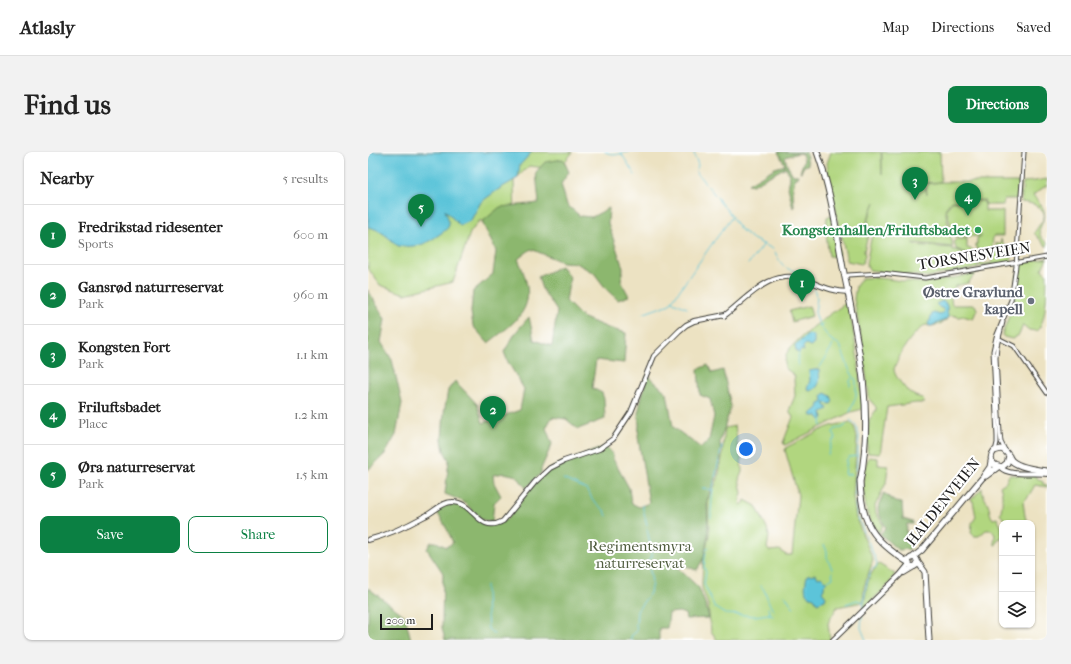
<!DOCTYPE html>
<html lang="en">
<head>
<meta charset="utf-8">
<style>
	:root { --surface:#fff; --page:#f2f2f2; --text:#222; --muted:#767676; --line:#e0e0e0; --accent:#0b8043 }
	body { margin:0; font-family:"IM FELL French Canon",serif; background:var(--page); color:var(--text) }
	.controls { position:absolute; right:12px; bottom:12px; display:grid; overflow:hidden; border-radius:8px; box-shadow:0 1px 3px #0004 }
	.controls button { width:36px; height:36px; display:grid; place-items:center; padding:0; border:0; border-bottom:1px solid var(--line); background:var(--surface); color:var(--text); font:20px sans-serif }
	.scale { position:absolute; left:12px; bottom:10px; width:53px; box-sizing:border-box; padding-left:4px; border:2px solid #1c1c1c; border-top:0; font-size:11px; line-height:14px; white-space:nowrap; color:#1c1c1c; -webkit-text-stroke:3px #fff; paint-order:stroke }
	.you { position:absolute; left:378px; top:297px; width:14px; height:14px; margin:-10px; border:3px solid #fff; border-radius:50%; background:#1a73e8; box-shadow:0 0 0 6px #1a73e833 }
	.badge { display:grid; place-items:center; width:26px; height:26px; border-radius:50%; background:var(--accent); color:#fff; font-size:13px; font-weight:700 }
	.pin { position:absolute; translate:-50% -33px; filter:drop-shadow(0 1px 2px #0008) }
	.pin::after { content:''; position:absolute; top:21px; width:14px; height:12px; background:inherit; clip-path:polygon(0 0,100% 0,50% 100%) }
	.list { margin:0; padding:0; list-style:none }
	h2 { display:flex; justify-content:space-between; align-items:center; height:52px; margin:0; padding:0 16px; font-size:17px }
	h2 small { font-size:13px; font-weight:400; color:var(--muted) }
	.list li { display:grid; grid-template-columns:26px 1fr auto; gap:12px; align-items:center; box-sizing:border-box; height:60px; padding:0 16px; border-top:1px solid var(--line) }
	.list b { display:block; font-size:15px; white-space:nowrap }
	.list p { margin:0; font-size:13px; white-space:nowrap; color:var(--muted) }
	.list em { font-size:13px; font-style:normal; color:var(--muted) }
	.actions { display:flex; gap:8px; padding:12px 16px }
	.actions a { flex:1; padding:9px 0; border:1px solid var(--accent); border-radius:8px; text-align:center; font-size:14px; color:var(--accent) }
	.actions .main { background:var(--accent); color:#fff }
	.icon { flex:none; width:22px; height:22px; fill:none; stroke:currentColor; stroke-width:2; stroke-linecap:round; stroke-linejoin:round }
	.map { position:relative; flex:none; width:679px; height:488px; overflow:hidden; border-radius:8px }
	header { display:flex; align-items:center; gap:24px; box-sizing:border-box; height:56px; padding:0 20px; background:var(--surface); border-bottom:1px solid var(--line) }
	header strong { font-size:19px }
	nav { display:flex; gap:22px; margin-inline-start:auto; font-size:14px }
	.intro { display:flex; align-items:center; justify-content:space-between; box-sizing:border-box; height:96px; padding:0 24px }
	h1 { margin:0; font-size:28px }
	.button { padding:10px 18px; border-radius:8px; background:var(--accent); color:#fff; font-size:14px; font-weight:700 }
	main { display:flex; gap:24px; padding:0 24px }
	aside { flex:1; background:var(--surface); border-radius:8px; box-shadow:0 1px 3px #0004 }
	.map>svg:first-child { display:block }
	.green { fill:#b1d67f; stroke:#66794e }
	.forest { fill:#8cb76e; stroke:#546a45 }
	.water { fill:#5cc4d9; stroke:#3c707a }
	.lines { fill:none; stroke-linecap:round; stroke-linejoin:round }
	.stream { stroke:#5cc4d9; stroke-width:1 }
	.minor-casing { stroke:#3b3a35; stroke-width:5 }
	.major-casing { stroke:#3b3a35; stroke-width:6 }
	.highway-casing { stroke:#3b3a35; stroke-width:7 }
	.minor { stroke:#fff; stroke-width:3 }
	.major { stroke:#fff; stroke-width:4 }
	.highway { stroke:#fff; stroke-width:5 }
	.leisure-dot { fill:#2e9e5b; stroke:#fff; stroke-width:1.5 }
	.worship-dot { fill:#6b7280; stroke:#fff; stroke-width:1.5 }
	.labels { text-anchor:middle; stroke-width:4; stroke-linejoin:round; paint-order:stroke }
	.leisure-label { font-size:15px; font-weight:bold; fill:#27864d; stroke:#fff; text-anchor:end }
	.street-label { font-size:15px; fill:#1c1c1c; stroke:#fff }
	.worship-label { font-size:15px; font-weight:bold; fill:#5b616d; stroke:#fff; text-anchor:end }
	.park-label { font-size:15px; fill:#505d3f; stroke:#fff }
</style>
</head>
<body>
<header>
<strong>Atlasly</strong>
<nav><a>Map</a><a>Directions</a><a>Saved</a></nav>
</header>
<div class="intro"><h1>Find us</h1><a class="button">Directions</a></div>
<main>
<aside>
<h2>Nearby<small>5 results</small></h2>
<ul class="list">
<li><span class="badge">1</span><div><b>Fredrikstad ridesenter</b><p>Sports</p></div><em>600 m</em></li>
<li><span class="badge">2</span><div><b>Gansrød naturreservat</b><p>Park</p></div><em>960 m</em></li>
<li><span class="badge">3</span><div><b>Kongsten Fort</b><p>Park</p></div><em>1.1 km</em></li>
<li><span class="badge">4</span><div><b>Friluftsbadet</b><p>Place</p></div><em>1.2 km</em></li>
<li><span class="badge">5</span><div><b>Øra naturreservat</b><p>Park</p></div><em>1.5 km</em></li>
</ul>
<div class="actions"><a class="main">Save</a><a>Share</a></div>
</aside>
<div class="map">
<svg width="679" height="488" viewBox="0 0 679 488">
	<rect width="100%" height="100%" fill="#fff"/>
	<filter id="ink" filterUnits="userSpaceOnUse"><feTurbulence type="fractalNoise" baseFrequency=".025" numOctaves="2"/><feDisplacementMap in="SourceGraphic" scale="8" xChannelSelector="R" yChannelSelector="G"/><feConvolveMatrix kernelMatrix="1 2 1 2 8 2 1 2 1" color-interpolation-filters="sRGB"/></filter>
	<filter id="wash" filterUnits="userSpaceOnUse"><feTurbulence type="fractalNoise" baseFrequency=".012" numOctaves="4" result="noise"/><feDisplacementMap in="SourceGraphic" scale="16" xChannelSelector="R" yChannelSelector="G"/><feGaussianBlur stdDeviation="0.9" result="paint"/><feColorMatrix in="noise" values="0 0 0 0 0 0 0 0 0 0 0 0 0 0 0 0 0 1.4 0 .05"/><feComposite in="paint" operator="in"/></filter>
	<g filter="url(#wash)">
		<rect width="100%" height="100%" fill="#ece2c2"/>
		<!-- green -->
		<path class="green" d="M0,0H205L193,14L178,16L161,14L146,29L147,67L111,69L102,81L85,130L37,142L12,133L0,116Z
			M463,0H513L514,22V0H572L573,30L555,31L559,42L558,32L574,30H652L651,47H636L635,53H618L616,48L583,49L577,57L585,95L545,91L547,93L583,96L586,98H588L602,103L609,105L610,116L559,125L501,118L498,112L504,82L525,86L502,80L500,68L507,50L499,68L501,80L496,99L497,104L494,112L479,109L461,26L459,11Z
			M679,27V33L665,43C679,60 679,59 671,79L673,85L679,91V95L666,81L676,66L677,64C672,53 664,51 653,50L655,30L667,29Z
			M615,49L617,53V59H635V84H625L624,99L610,100L609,95H608V92H609V86L614,84L586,85L578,57L584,50Z
			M463,63L471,101L469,105L461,104L458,82L459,65Z
			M588,87H599V96L606,98L609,101L628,100V91L632,93L633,87L636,94L645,95L643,110L612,115L611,112L624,111V106H612L588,97L586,89Z
			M679,106L674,117L676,120L679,122C679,134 679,173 668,179L661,178L655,173L651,183L644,187L636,185L634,183L646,150L648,127L653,111Z
			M608,121L600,131L587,134L586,138L582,140L584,153H607L609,157L605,167L595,164L591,165L583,163C577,171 567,176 557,173C544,183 536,193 530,208C529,210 527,214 526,217C526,223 533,231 537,236C543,242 547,245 555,246L556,251H548L519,255L512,302L500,301L499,297L501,269L508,258V255L501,247V244L494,193L486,147L488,134L494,126C516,124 537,132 559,130C575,129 592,124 608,121Z
			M478,151L481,153L490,208L495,257L483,260L417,293L415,291L425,265L422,260V256L427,244L426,227L427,225L425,222L417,216C417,212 417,207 418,203C422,190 465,160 478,151Z
			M441,154L444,164L424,170L421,159Z
			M482,270L486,274L489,285L485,345L488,366L505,408L496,435L495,450L469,455L460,471L462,488H349L343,479L340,453L334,436V430L335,410L341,383L340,348L350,327L354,306L357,276L367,274L370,295L373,306L374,320L371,327L374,341L372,348L373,353L376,351L377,348L388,354L399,376L401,384L399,396L401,399L412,398L418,403H424L430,343L417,298L419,295C434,288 448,279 463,274C469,272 476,272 482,270Z
			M501,305L510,306V313L520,314L518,331L507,354L508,361L515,373L511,381C508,377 504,372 502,368C495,352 492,320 501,305Z
			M641,323H668L669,326L675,330V332L679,333V335L667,333L660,345L655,350L657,364L659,371H639L632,362C635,353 635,342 632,334L638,330Z
			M614,336C614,343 617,346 620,352C622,357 621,362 625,367L629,366L634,376V386L630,387L628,393L626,392L627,383L624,378H618L611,384H606L603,381L604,371L608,365L605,349L603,348Z
			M511,412L527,422L521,432L495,457C500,438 496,427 511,412Z"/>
		<!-- forest -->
		<path class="forest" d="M410,0H438L440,13L436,14L433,20H432L436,8L434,2L430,1L417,5L419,13L425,23H430V25L427,26L425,37L426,54L425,56L420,35L422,26L418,15L385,33L380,32L407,16L417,13Z
			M195,7L201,20L193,32L199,53L212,64L224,65L241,56L240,71L255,116L254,131L261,144L250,148L239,138L226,121L208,111L194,110L163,97L150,107C171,153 156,164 120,191L105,174L103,160L105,139L125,122L128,99L114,70L132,55L171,51L168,20L177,10Z
			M193,114L202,125L198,149L214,165L240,176L258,181L256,211L228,208L224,236L234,241L236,247L237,267L210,277L198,267L184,265L178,276L184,292L173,317V321L158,336L149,324L136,321L125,323L126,331L133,344L126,351L124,370C111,369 109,362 100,354C94,348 84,345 77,342L81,308L76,299L74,287L76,261L80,238L87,229L109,252L115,271L152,258L156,237L140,210L136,200L148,180L161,165L166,188L184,194L189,159L174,137L170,125Z
			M0,138L17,167L13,190L24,208L34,251L28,283L17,302L0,318Z
			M340,213L344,221L355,218L363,254L352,290L353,305L348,327L339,348L340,383L336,405L329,418C319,416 310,409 300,407V410L310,416L331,436L338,454L341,466L318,467L317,462L311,460L301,461L299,476H291V488H77L74,476L75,421L59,397L63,390H68L78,395L85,391L80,379L69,360C72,357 76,354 79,352C94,347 107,364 117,372L138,368L172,325L187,314L238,294L245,303V307L261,336L263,351L271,355L281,351L270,285L271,273L270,261L279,223L299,241L305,275L333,296L341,288L346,264L342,247L332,243L330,217Z
			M516,341L527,350L534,351L535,367L545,370V372H539L538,389H544L542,397L530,398L512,382L518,376C509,358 507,359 516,341Z
			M0,436L37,464L43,488H0Z"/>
		<!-- water -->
		<path class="water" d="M0,0H164L152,13L150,26L131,37L113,50L103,68L92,74L77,58C78,62 82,69 81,73C80,77 75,80 72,82C55,94 50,95 30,94C21,86 12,77 0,75Z
			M574,149L577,150L579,154L580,165C575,171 569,170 564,174H561L560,171L562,168L564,162L566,161L572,163L576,160L575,157L571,155L568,152Z
			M441,182L446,184V192L442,194L438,192L435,195L436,199L433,198L431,201L430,200H428L427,193Z
			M451,217C452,227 453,237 441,239L439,237L442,228L441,219Z
			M457,241L463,244L465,249L463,252L456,251L460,257L454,260L455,266L453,268L450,264H444L443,262L450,256L451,252L455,250L454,243Z
			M448,422L450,426L453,425L456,428L459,430L456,433V437L454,440L458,445L457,448L449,451L446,446C433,444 438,431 439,423Z"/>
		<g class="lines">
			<!-- stream -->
			<path class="stream" d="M237,0L247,3L260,0
				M326,0L327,6
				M253,1L267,23
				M328,7L330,13C330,14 328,18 328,19C329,23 344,38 347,43
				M349,45C352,53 360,57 364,65
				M365,67L372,77L385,87L405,97
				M347,88L364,65
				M407,100C417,121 420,116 440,123L443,128
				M380,112L394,95L395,92
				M446,137L449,146L447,160L451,173L462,187L472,193L481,217L488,229V244L482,260
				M305,150L319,156
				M274,162L302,152L346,89
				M451,173L455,172
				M459,203L465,193
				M430,214L429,208L431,201
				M452,215L459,204
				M482,234V229L484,226
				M454,267L453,271L454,274
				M482,268L488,273L491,284L487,343L489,363L509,411L508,415L503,418L498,434L495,457
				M460,303L464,289L468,286L465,281C467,274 471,278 476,275C477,274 478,272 480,271
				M481,305L488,304
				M480,306L479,307L477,323L483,322
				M195,327L218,337L225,348L237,359L239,364
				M334,336L345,338
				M274,353L279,373
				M343,360L345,335L354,294
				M343,366V361
				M279,377L283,396
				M456,393L459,399V406
				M338,398L340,395
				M338,400L337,405L336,415L338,420L336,432L347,456L357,462L376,463L387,464L400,462L405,464
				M460,407L464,417
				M460,429L465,426L464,420
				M118,433C118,448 119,462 120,477L126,482
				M393,434C400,441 399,452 406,459
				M416,442L426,456
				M478,452L489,448L495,450
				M400,456L402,463
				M494,463L493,476L498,488
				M263,488V484L269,479L268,474L269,459L282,441L284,430L280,408L284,405V400"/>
		</g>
	</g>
	<g filter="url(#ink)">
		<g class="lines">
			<defs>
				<path id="minor" d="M477,125L480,123L514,121L557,126L679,105
					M635,170L629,194L628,206L632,281L633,290L637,298
					M630,186L646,194L679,241
					M627,299L629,291V285L625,199L628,185L643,148L648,114L656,0"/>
				<path id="major" d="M356,164C379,147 402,116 435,127C450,132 463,140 480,140L481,138
					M632,315C641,325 666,320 679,322
					M0,388C20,383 39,374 57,364C66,360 74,350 84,350C106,349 110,383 135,369L167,330L182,316L196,309L231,297L245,287L263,260L286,204L311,179L318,173L326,169L357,163
					M536,421L546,415
					M465,488L532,423L541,412"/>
				<path id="highway" d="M449,0C463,38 468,77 475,116C489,186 507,258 492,330
					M641,304L639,311L634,315L627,313C622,309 622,304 626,299L633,297C640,299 640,304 644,309C651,315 670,318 679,319
					M618,324L630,315
					M492,328C493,371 504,388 541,411
					M540.5 410a4.5 4.5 0 1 1 9 0a4.5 4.5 0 1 1-9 0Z
					M544,406L554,398L615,325L622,315L623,309
					M549,409L557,420L561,488"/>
			</defs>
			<!-- minor casing -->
			<use href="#minor" class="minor-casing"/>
			<!-- major casing -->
			<use href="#major" class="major-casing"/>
			<!-- highway casing -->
			<use href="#highway" class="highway-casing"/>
			<!-- minor -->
			<use href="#minor" class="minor"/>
			<!-- major -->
			<use href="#major" class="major"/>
			<!-- highway -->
			<use href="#highway" class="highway"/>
		</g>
	</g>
	<!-- markers -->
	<circle class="leisure-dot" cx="610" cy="78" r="4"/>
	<circle class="worship-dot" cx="663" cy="149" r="4"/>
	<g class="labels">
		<!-- leisure labels -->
		<g class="leisure-label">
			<text x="602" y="83">Kongstenhallen/Friluftsbadet</text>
		</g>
		<!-- street labels -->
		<g class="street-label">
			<text transform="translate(606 104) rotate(-9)" y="5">TORSNESVEIEN</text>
			<text transform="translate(575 350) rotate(-51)" y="5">HALDENVEIEN</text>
		</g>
		<!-- worship labels -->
		<g class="worship-label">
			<text x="655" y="145">Østre Gravlund<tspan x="655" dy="17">kapell</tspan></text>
		</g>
		<!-- park labels -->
		<g class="park-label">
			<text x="272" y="399">Regimentsmyra<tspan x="272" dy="17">naturreservat</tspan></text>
		</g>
	</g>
</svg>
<div class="controls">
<button>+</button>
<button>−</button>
<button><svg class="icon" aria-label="layers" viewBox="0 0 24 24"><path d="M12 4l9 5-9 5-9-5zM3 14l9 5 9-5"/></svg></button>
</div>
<div class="scale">200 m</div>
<div class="you"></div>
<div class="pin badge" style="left:434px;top:150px">1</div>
<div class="pin badge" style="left:125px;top:277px">2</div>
<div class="pin badge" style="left:547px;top:48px">3</div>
<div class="pin badge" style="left:600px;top:64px">4</div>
<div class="pin badge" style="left:53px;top:75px">5</div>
</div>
</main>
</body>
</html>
